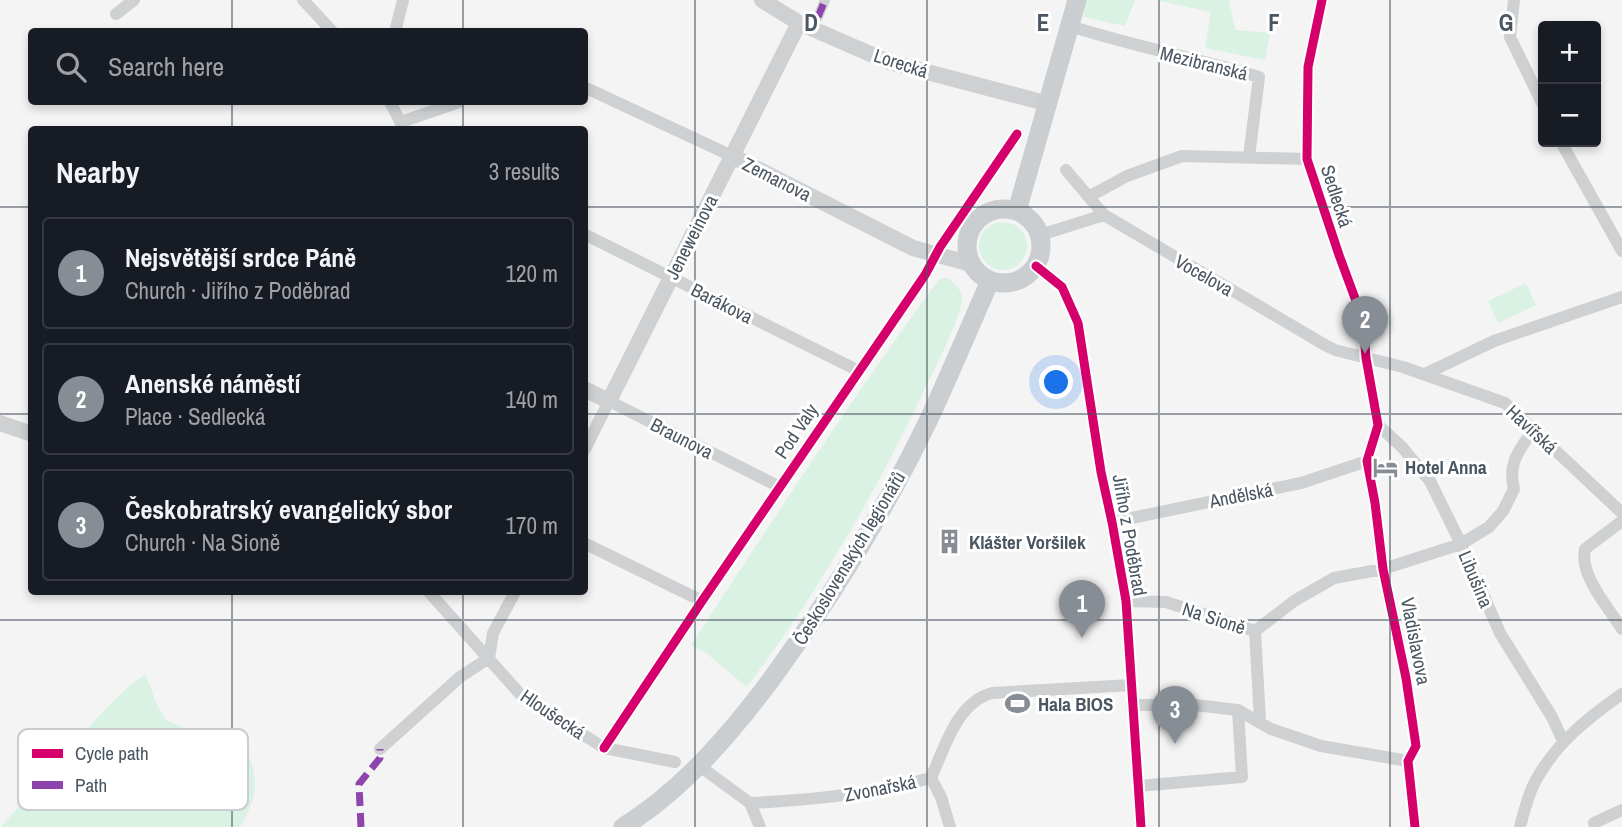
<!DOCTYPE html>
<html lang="en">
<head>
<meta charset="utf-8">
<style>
	:root { --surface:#171b24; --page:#20242c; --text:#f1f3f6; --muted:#9ea1a6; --line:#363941; --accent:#868d94 }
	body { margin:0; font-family:"Archivo Narrow",sans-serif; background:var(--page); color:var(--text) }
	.controls { position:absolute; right:21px; top:21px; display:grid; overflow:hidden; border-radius:7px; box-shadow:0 4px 10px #0003 }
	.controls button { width:63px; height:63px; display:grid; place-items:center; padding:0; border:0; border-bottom:2px solid var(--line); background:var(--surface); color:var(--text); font:35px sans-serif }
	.you { position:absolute; left:1057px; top:383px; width:24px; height:24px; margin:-18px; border:5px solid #fff; border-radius:50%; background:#1a73e8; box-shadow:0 0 0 10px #1a73e833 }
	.badge { display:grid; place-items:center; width:46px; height:46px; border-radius:50%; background:var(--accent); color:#fff; font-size:23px; font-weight:700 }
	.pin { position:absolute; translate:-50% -58px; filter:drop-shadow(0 2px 4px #0008) }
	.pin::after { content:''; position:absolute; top:37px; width:24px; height:21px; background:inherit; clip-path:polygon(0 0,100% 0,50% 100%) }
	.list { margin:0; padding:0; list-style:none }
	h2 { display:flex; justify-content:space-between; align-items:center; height:91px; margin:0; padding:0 28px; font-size:30px }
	h2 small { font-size:23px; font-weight:400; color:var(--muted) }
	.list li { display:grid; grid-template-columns:46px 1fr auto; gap:21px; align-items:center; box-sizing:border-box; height:112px; margin:0 14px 14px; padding:0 14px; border:2px solid var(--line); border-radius:7px }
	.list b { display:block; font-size:26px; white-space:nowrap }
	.list p { margin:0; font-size:23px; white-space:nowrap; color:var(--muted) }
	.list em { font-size:23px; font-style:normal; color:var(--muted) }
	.icon { flex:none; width:38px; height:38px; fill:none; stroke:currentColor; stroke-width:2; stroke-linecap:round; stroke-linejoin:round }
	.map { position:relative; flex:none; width:1622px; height:827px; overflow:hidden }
	.search { position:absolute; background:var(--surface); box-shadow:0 4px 10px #0003; left:28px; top:28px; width:560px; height:77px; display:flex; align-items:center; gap:18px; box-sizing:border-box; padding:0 24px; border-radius:7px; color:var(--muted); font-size:26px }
	.panel { position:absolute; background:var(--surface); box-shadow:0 4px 10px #0003; left:28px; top:126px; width:560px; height:469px; border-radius:7px }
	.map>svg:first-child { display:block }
	.green { fill:#d9f2e3 }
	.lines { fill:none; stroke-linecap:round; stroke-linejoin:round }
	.pedestrian { stroke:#ced0d2; stroke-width:10 }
	.minor { stroke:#ced0d2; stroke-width:12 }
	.tertiary { stroke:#ced0d2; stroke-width:16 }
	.primary { stroke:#caced1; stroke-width:19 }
	.quiet { stroke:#8e44ad; stroke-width:7; stroke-dasharray:14 7; stroke-linecap:butt }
	.cycleway-casing { stroke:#fff; stroke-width:13 }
	.cycleway { stroke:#d6006c; stroke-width:9 }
	.grid { fill:none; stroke:#4a5661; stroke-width:2; stroke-opacity:0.55 }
	.labels { text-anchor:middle; stroke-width:6; stroke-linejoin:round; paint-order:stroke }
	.street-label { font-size:19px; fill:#4a5661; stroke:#fff }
	.poi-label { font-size:19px; font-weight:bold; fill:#4a5661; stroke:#fff; text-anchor:start }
	.key { fill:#fff; stroke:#c9ccd0; stroke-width:2 }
	.key-label { font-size:19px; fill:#4a5661 }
	.grid-label { font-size:23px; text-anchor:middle; font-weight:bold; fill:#4a5661; stroke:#fff; stroke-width:6; stroke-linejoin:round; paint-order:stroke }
</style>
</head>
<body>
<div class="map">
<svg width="1622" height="827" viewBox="0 0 1622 827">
	<rect width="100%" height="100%" fill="#f4f4f4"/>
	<!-- green -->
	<path class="green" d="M1084,0H1135L1125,26L1084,17Z
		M1155,0H1229L1235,30L1270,33L1265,60L1205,48L1211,12Z
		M979 246a24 24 0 1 1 48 0a24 24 0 1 1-48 0Z
		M948,278C954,284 962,289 962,298C963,312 940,358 933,372C881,484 821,588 747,687L706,653L691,645C772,521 852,398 939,279Z
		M1526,283L1536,305L1498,323L1488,301Z
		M146,675L156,703L166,720L250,759C260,787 254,802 240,827H1C21,804 127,678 146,675Z"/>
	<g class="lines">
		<!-- pedestrian -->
		<path class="pedestrian" d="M818,17L825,0"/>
		<!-- minor -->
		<path class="minor" d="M303,0L333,32
			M1322,0L1308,67L1307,159L1339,255L1363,320L1366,358L1378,425L1367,461L1375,503L1383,569L1406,678L1416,746L1408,761L1415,827
			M1514,0L1510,37L1543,105
			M116,14L134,0
			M1070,26C1132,46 1197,58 1259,77L1249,157
			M395,32L403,0
			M584,87L732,156
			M390,102L404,129
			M401,122L459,102
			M1561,142L1622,251
			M1066,170L1104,215L1325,345L1335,350L1403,367L1505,403L1622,513
			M1090,196L1127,176L1182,156L1307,159
			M584,234L859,371
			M1040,235L1104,215
			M1036,266L1062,287L1078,323L1101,472L1112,522L1126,601L1141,827
			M1425,374L1494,341L1622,297
			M1378,425L1402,447L1430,481L1461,544L1500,633L1552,717L1563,741
			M584,451L609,401L780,487
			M1622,521L1585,549C1579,575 1608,607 1622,629
			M1112,522L1301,483L1367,461
			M584,543L702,601
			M429,592L520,694L604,748L675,762
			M1126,601L1166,602L1255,631
			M1255,631L1294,601L1334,578L1383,569L1461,544L1489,527L1503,511L1514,489C1507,463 1520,449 1534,429
			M1255,631L1260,721
			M489,658L493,633L515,592
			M1132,705H1195L1238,710L1271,729L1321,746L1408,761
			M604,748L702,601L925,275L940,247L1017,134
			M380,749L460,677L489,658
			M698,765L750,803L760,827
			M931,778L941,797L950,827
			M1138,786L1242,777L1238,710
			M750,803C813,800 870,794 931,778C944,749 957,702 992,693L1131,685
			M1594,823L1622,810
			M1520,827C1524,812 1528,794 1536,780C1557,742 1588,718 1622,694"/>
		<!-- tertiary -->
		<path class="tertiary" d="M762,0L799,23L889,62L1049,104
			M732,156L913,248L971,264
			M584,389L609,401L799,23
			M0,423L32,434"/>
		<!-- primary -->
		<path class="primary" d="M967 246a37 37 0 1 1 74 0a37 37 0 1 1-74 0Z
			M1017,211L1077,0
			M623,827C683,790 732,732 773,677C833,595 886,509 930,417C951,372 970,326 990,281"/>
		<!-- quiet -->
		<path class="quiet" d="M818,17L825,0
			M361,827L359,784L380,758V749"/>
		<defs>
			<path id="cycleway" d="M1322,0L1308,67L1307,159L1339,255L1363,320L1366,358L1378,425L1367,461L1375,503L1383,569L1406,678L1416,746L1408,761L1415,827
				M1036,266L1062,287L1078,323L1101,472L1112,522L1126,601L1141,827
				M604,748L702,601L925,275L940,247L1017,134"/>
		</defs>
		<!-- cycleway casing -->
		<use href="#cycleway" class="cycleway-casing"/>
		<!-- cycleway -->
		<use href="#cycleway" class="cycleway"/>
	</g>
	<!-- grid -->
	<path class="grid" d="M232,0V32M463,0V32M695,0V827M927,0V827M1159,0V827M1390,0V827M232,102V130M463,102V130M0,207H32M584,207H1622M0,414H32M584,414H1622M232,592V827M463,592V827M0,620H1622"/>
	<!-- icons -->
	<defs>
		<symbol id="hotel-bare" viewBox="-9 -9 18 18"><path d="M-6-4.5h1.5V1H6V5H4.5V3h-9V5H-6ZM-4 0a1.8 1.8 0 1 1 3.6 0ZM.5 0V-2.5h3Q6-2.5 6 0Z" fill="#868d94" stroke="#fff" stroke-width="2.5" paint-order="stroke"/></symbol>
		<symbol id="building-bare" viewBox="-9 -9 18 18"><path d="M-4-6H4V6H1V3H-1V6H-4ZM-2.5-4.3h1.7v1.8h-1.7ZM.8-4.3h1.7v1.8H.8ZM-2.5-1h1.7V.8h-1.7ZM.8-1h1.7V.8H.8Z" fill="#868d94" stroke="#fff" stroke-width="2.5" paint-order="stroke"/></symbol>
		<symbol id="stadium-bare" viewBox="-9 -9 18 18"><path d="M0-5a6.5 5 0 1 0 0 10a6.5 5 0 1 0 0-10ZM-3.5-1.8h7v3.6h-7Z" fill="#868d94" stroke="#fff" stroke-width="2.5" paint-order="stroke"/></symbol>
	</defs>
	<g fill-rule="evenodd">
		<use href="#hotel-bare" x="1368" y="450" width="35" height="35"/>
		<use href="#building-bare" x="932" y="524" width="35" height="35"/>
		<use href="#stadium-bare" x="1000" y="686" width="35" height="35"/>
	</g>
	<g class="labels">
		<!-- street labels -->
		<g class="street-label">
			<text transform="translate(901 63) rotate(18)" y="7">Lorecká</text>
			<text transform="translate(1204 63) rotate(14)" y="7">Mezibranská</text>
			<text transform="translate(777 179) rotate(27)" y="7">Zemanova</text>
			<text transform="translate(1337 196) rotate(72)" y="7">Sedlecká</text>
			<text transform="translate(691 237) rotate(-63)" y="7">Jeneweinova</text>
			<text transform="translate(1204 275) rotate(30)" y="7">Vocelova</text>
			<text transform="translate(722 303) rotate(27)" y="7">Barákova</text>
			<text transform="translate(1532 429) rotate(43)" y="7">Havířská</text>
			<text transform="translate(796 431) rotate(-56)" y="7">Pod Valy</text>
			<text transform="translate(682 438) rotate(27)" y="7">Braunova</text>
			<text transform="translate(1241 495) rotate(-11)" y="7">Andělská</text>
			<text transform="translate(1130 535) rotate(80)" y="7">Jiřího z Poděbrad</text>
			<text transform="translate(849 558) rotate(-59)" y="7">Československých legionářů</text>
			<text transform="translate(1476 579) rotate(67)" y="7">Libušina</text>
			<text transform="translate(1214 618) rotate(18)" y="7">Na Sioně</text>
			<text transform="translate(1416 641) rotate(79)" y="7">Vladislavova</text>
			<text transform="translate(553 714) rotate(34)" y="7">Hloušecká</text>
			<text transform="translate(880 788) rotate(-11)" y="7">Zvonařská</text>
		</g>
		<!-- poi labels -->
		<g class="poi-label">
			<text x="1405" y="474">Hotel Anna</text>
			<text x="969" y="549">Klášter Voršilek</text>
			<text x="1038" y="711">Hala BIOS</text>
		</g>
	</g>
	<!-- legend -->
	<rect x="18" y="729" width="230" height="81" rx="10" class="key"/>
	<rect x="32" y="749" width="31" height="9" fill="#d6006c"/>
	<rect x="32" y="781" width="31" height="8" fill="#8e44ad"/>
	<g class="key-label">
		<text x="75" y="760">Cycle path</text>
		<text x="75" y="792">Path</text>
	</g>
	<g class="grid-label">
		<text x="811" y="31">D</text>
		<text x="1043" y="31">E</text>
		<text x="1274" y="31">F</text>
		<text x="1506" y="31">G</text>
	</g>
</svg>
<div class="controls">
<button>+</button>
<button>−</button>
</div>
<div class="you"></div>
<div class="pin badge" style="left:1082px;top:638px">1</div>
<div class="pin badge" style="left:1365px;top:354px">2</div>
<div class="pin badge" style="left:1175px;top:744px">3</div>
<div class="search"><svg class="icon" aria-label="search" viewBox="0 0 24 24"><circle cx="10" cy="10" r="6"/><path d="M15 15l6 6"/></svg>Search here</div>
<section class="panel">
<h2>Nearby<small>3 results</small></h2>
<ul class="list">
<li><span class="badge">1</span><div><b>Nejsvětější srdce Páně</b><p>Church · Jiřího z Poděbrad</p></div><em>120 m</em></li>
<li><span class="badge">2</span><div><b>Anenské náměstí</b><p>Place · Sedlecká</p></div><em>140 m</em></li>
<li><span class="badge">3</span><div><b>Českobratrský evangelický sbor</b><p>Church · Na Sioně</p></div><em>170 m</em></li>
</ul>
</section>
</div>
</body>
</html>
